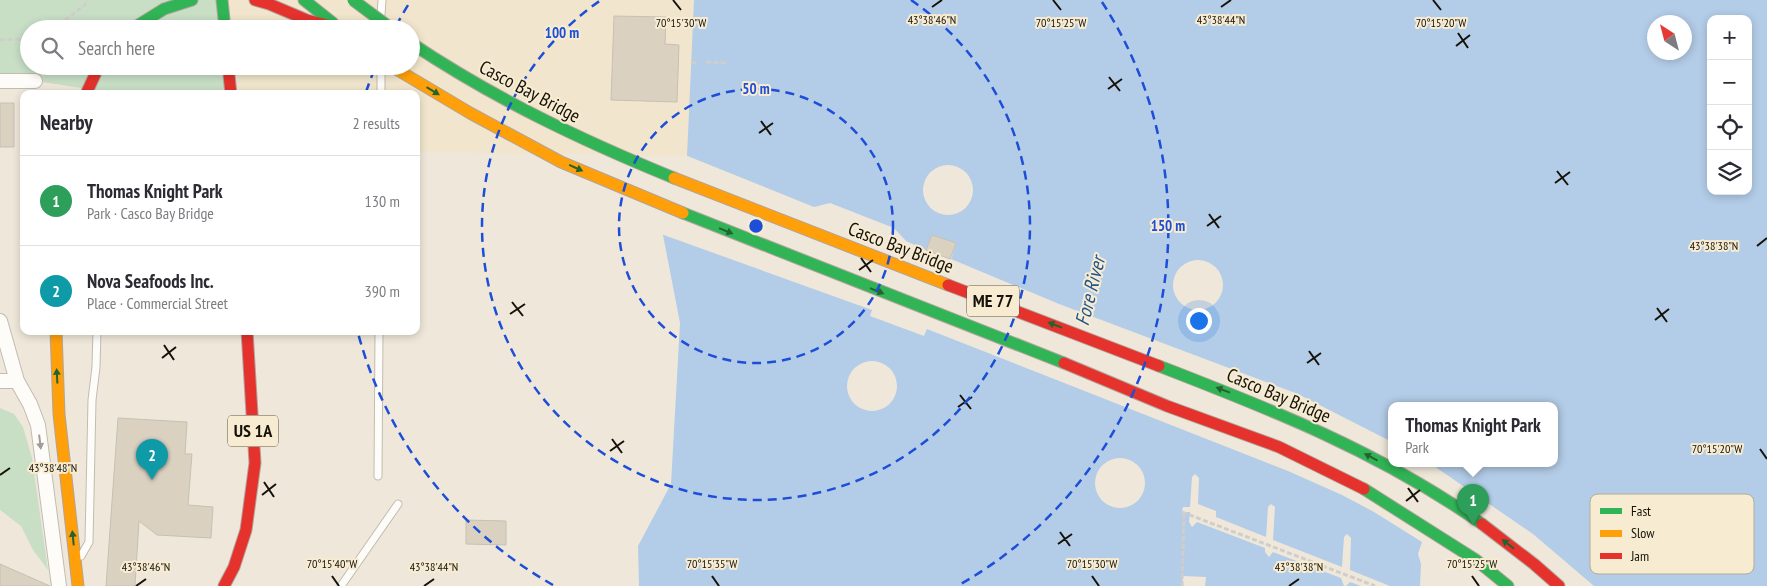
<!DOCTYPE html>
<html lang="en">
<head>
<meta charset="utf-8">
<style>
	:root { --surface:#fff; --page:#f7f7f7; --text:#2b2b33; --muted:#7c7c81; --line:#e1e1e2; --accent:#0b8043 }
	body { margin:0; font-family:"PT Sans Narrow",sans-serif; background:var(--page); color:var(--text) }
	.controls { position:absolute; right:15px; top:15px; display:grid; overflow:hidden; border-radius:10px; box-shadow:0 2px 8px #0003 }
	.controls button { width:45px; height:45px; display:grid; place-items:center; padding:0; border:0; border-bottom:1px solid var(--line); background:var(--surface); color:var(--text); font:25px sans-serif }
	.compass { position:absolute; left:1647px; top:15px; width:45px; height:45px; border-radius:50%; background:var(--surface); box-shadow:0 2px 8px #0003; rotate:324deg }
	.you { position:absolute; left:1198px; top:320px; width:18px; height:18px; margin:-12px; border:4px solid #fff; border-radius:50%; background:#1a73e8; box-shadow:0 0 0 8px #1a73e833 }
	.badge { display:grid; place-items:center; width:32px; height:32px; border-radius:50%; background:var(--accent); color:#fff; font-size:16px; font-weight:700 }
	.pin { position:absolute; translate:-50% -41px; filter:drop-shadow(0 1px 2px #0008) }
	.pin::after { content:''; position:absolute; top:26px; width:18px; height:15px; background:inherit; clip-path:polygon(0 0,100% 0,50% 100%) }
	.popup { position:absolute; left:1388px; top:402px; width:170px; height:65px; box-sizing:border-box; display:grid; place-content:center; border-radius:10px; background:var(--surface); filter:drop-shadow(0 1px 4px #0005); font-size:16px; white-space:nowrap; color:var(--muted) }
	.popup b { font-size:19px; color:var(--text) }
	.popup::after { content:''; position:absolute; left:50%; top:100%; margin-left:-10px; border:10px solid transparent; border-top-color:var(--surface) }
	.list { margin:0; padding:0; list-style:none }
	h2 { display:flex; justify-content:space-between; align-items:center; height:65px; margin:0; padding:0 20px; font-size:21px }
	h2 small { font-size:16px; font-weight:400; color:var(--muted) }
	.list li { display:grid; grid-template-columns:32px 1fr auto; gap:15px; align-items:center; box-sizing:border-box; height:90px; padding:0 20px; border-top:1px solid var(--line) }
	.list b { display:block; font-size:19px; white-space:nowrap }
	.list p { margin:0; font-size:16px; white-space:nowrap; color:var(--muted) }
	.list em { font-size:16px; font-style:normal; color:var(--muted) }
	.icon { flex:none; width:28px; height:28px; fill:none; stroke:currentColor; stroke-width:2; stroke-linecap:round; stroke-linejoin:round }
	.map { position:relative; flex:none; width:1767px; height:586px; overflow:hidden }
	.search { position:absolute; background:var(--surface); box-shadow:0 2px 8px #0003; left:20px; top:20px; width:400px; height:55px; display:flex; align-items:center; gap:12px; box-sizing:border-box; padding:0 18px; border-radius:28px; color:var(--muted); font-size:19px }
	.panel { position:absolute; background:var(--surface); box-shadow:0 2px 8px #0003; left:20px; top:90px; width:400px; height:245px; border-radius:10px }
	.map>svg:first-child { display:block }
	.built { fill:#f1e6cd }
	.green { fill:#c8dfc6 }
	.water { fill:#b3cce7; fill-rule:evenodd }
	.pier { fill:#efe8da }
	.building { fill:#dad1c1; stroke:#c6c0b5 }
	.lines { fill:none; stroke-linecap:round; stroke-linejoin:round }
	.lane-casing { stroke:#c1bcb1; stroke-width:9 }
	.street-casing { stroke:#c1bcb1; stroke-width:16 }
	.fast-casing { stroke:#b1a49b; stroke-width:13 }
	.slow-casing { stroke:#b1a49b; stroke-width:13 }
	.jam-casing { stroke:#b1a49b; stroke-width:13 }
	.path { stroke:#d0ceca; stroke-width:3; stroke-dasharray:5 2.5; stroke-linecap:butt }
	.lane { stroke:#fdfcf9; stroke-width:7 }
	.street { stroke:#fdfcf9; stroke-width:14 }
	.fast { stroke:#30b455; stroke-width:11 }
	.slow { stroke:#ff9f0a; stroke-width:11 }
	.jam { stroke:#e5322d; stroke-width:11 }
	.fast-bridge-casing { stroke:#b1a49b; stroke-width:13; stroke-linecap:butt }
	.path-bridge { stroke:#d0ceca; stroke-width:3; stroke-dasharray:5 2.5; stroke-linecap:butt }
	.fast-bridge { stroke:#30b455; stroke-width:11 }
	.oneway { fill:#23632f }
	.oneway2 { fill:#a19e99 }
	.ticks { fill:none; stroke:#161209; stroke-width:2 }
	.ring { fill:none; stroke:#1d4ed8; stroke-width:2.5; stroke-dasharray:9 6 }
	.labels { text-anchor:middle; stroke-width:4; stroke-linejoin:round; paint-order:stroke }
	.shield { fill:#f7ecd2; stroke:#5a5345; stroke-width:1 }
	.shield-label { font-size:18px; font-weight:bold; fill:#161209 }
	.street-label { font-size:19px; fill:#161209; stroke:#f7ecd2 }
	.water-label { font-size:20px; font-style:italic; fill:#20568d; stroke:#f7ecd2 }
	.key { fill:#f7ecd2; stroke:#b4ab96; stroke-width:1 }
	.key-label { font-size:14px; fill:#161209 }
	.ticks-label { font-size:12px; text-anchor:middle; fill:#161209; stroke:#f7ecd2; stroke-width:4; stroke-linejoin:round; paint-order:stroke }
	.centre { fill:#1d4ed8; stroke:#f7ecd2; stroke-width:2.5 }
	.ring-label { font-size:15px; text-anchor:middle; font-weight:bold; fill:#1d4ed8; stroke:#f7ecd2; stroke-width:4; stroke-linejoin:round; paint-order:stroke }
</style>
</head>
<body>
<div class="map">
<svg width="1767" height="586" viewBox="0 0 1767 586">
	<rect width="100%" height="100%" fill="#efe8da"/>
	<!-- built -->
	<path class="built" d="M222,0H694L687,156L416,152V94H231L228,66H411V29H225Z"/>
	<!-- green -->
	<path class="green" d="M0,0H222L225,29H29V66H228L230,94H95V90L35,81H0Z
		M0,408L14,414L23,427L32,458L48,570L33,550L21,526L0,510Z"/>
	<!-- water -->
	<path class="water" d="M694,0H1767V586H1591L1447,475L1425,562L1421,564L1420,586H639L638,546L671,484L680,323L663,235L687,156ZM1711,19H1748V191H1711ZM1654,22H1684V52H1654ZM1392,406H1554V464H1392Z"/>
	<!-- pier -->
	<path class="pier" d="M685,155L814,207L830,203L894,228L906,241L926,250L932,235L956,243L951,259L1059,304L1298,394L1392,442V464H1431L1533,534L1594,586H1587L1449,479L1427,563L1421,564L1418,554L1422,542L1374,512L1342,495L1288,471L927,329L924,336L870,316L872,310L661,234Z
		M923 190a25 25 0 1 1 50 0a25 25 0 1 1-50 0Z
		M1173 285a25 25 0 1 1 50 0a25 25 0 1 1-50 0Z
		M847 386a25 25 0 1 1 50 0a25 25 0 1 1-50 0Z
		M1095 483a25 25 0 1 1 50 0a25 25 0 1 1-50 0Z
		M1195,474L1199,478L1198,504L1216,511V517L1266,537L1268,507L1271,504L1275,507L1273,540L1342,567L1344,537L1347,534L1351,538L1350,570L1390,586H1361L1350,582L1346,586H1344L1341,578L1273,552L1269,557L1265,552V548L1197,522L1192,527L1189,522L1190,512H1182L1183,507H1190L1192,477Z
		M1183,576L1206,577L1205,586H1182Z"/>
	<!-- building -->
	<path class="building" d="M614,16L666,17L665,44L679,45L677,102L611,100Z
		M0,103H14V147H0Z
		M932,235L956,243L950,259L926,250Z
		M118,418L187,422L185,454H192L188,505L213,507L211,538L157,535L139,521L135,586H106Z
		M466,520L506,521V545L466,544Z
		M0,564L50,586H0Z"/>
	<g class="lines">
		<defs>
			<path id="lane" d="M381,15L382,0
				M381,94V66
				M378,476L379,331
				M81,556L89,542L92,400L96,367L97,331
				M341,586L398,504"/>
			<path id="street" d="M0,81H35
				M0,321L17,381L30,404L38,425L59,586
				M0,381H17"/>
			<path id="fast" d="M222,0L225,29
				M304,0L333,23
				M132,29L164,9L192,0
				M411,43C495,99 581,140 674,178
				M683,213L1064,363
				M1159,366C1273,410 1380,452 1482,524
				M1364,489L1476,560L1508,586"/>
			<path id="slow" d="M391,66L470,113L561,162L683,213
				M674,178L948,285
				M56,331L59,414L78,586"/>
			<path id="jam" d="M255,0L269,4L307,20L339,28
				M228,66L231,94
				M86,94L99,66
				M948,285L1159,366
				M1064,363L1167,406L1279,447L1364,489
				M1482,524L1534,564L1559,586
				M224,586L234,567L246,530L255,463L247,331"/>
		</defs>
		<!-- lane casing -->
		<use href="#lane" class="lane-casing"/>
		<!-- street casing -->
		<use href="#street" class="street-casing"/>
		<!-- fast casing -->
		<use href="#fast" class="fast-casing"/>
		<!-- slow casing -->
		<use href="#slow" class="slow-casing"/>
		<!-- jam casing -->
		<use href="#jam" class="jam-casing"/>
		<!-- path -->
		<path class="path" d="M53,29L85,5L87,0
			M0,40L29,39
			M691,62L698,63
			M706,62L726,63
			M1182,512L1375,586
			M1182,586L1184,513"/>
		<!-- lane -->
		<use href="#lane" class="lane"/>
		<!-- street -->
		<use href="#street" class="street"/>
		<!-- fast -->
		<use href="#fast" class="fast"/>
		<!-- slow -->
		<use href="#slow" class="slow"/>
		<!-- jam -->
		<use href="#jam" class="jam"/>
		<defs>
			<path id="fast-bridge" d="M353,0L392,29"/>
		</defs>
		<!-- fast-bridge casing -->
		<use href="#fast-bridge" class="fast-bridge-casing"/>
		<!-- path-bridge -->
		<path class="path-bridge" d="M1183,549L1184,512"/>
		<!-- fast-bridge -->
		<use href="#fast-bridge" class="fast-bridge"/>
	</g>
	<!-- one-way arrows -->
	<defs><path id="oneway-solid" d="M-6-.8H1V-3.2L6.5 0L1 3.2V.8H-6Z" transform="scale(1.25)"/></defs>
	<g class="oneway">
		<use href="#oneway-solid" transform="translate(433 91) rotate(31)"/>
		<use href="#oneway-solid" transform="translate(576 168) rotate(24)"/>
		<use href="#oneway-solid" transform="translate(726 231) rotate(22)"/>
		<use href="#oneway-solid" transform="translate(877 291) rotate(22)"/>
		<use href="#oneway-solid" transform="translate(1055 325) rotate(-159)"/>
		<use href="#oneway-solid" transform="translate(57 376) rotate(-93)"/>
		<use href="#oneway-solid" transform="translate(1223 390) rotate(-159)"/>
		<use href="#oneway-solid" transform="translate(1371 457) rotate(-152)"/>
		<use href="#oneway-solid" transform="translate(73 538) rotate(-96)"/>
		<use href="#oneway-solid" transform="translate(1508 544) rotate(-142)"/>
	</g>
	<use class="oneway2" href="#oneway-solid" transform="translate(40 442) rotate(83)"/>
	<!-- ticks -->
	<path class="ticks" d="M673,0L681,10M1053,0L1061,10M1433,0L1441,10M932,7L942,0M1221,7L1231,0M1458,33L1468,48M1456,46L1470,35M1109,77L1120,91M1108,89L1122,79M761,121L771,135M759,133L773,123M1557,171L1568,185M1555,183L1570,172M1209,214L1219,228M1207,226L1221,216M1757,246L1767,238M861,258L871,272M859,270L873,260M512,302L523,316M1657,308L1667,322M510,314L525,304M1655,320L1669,309M164,345L174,360M1309,351L1319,365M162,358L176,347M1307,363L1321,353M960,395L971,409M958,407L972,397M612,439L622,453M1760,449L1767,459M610,451L624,441M0,475L10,468M264,482L274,497M1408,488L1418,502M262,495L276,484M1406,501L1420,490M1060,532L1070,546M1058,544L1072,534M332,576L339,586M712,576L719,586M1092,576L1099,586M1472,576L1479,586M136,586L146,579M424,586L434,579M1289,586L1299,579"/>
	<!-- distance rings -->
	<g class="ring">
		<circle cx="756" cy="226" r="137"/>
		<path d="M911 0A274 274 0 1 1 601 0"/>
		<path d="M553 585A412 412 0 0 1 358 333M366 92A412 412 0 0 1 375 68M396 26A412 412 0 0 1 410 2M1102 2A412 412 0 0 1 959 585"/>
	</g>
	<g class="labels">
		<!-- shield labels -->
		<g class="shield">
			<rect x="967" y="285.5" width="52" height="31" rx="4"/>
			<rect x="228" y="415.5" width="50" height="31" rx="4"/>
		</g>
		<g class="shield-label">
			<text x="993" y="307">ME 77</text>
			<text x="253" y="437">US 1A</text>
		</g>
		<!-- street labels -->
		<g class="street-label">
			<text transform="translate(530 91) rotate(28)" y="7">Casco Bay Bridge</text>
			<text transform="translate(901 247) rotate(21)" y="7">Casco Bay Bridge</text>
			<text transform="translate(1279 395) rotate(23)" y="7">Casco Bay Bridge</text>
		</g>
		<!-- water labels -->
		<g class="water-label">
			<text transform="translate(1090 291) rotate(-76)" y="7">Fore River</text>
		</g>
	</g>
	<!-- legend -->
	<rect x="1590" y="494" width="164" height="80" rx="8" class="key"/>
	<rect x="1600" y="508" width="22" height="6" fill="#30b455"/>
	<rect x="1600" y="530" width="22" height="7" fill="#ff9f0a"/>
	<rect x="1600" y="553" width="22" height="6" fill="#e5322d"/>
	<g class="key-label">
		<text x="1631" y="516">Fast</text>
		<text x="1631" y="538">Slow</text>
		<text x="1631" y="561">Jam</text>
	</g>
	<g class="ticks-label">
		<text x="932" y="24">43°38'46"N</text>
		<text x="1221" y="24">43°38'44"N</text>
		<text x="681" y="27">70°15'30"W</text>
		<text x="1061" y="27">70°15'25"W</text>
		<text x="1441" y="27">70°15'20"W</text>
		<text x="1714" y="250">43°38'38"N</text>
		<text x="1717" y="453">70°15'20"W</text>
		<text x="53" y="472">43°38'48"N</text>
		<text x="332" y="568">70°15'40"W</text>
		<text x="712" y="568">70°15'35"W</text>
		<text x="1092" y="568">70°15'30"W</text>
		<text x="1472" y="568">70°15'25"W</text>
		<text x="146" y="571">43°38'46"N</text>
		<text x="434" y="571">43°38'44"N</text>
		<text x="1299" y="571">43°38'38"N</text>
	</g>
	<circle cx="756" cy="226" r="8" class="centre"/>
	<g class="ring-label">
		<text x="562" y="38">100 m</text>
		<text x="756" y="94">50 m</text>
		<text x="1168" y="231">150 m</text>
	</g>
</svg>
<div class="controls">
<button>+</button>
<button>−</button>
<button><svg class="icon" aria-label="locate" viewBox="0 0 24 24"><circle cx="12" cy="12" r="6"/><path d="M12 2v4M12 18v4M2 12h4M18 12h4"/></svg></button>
<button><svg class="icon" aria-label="layers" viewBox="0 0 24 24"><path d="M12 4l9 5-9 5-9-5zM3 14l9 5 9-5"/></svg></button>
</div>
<svg class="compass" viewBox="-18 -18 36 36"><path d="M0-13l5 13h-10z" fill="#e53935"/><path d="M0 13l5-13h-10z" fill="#7c7c81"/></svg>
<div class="you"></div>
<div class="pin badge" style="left:1473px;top:525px;background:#2e9e5b">1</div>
<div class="popup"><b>Thomas Knight Park</b>Park</div>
<div class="pin badge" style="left:152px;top:480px;background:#0f9aa8">2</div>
<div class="search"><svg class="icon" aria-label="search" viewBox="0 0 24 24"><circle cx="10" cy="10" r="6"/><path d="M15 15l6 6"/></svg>Search here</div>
<section class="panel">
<h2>Nearby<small>2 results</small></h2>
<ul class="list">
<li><span class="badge" style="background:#2e9e5b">1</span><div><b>Thomas Knight Park</b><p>Park · Casco Bay Bridge</p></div><em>130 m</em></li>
<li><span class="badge" style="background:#0f9aa8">2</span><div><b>Nova Seafoods Inc.</b><p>Place · Commercial Street</p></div><em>390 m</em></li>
</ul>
</section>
</div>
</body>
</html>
